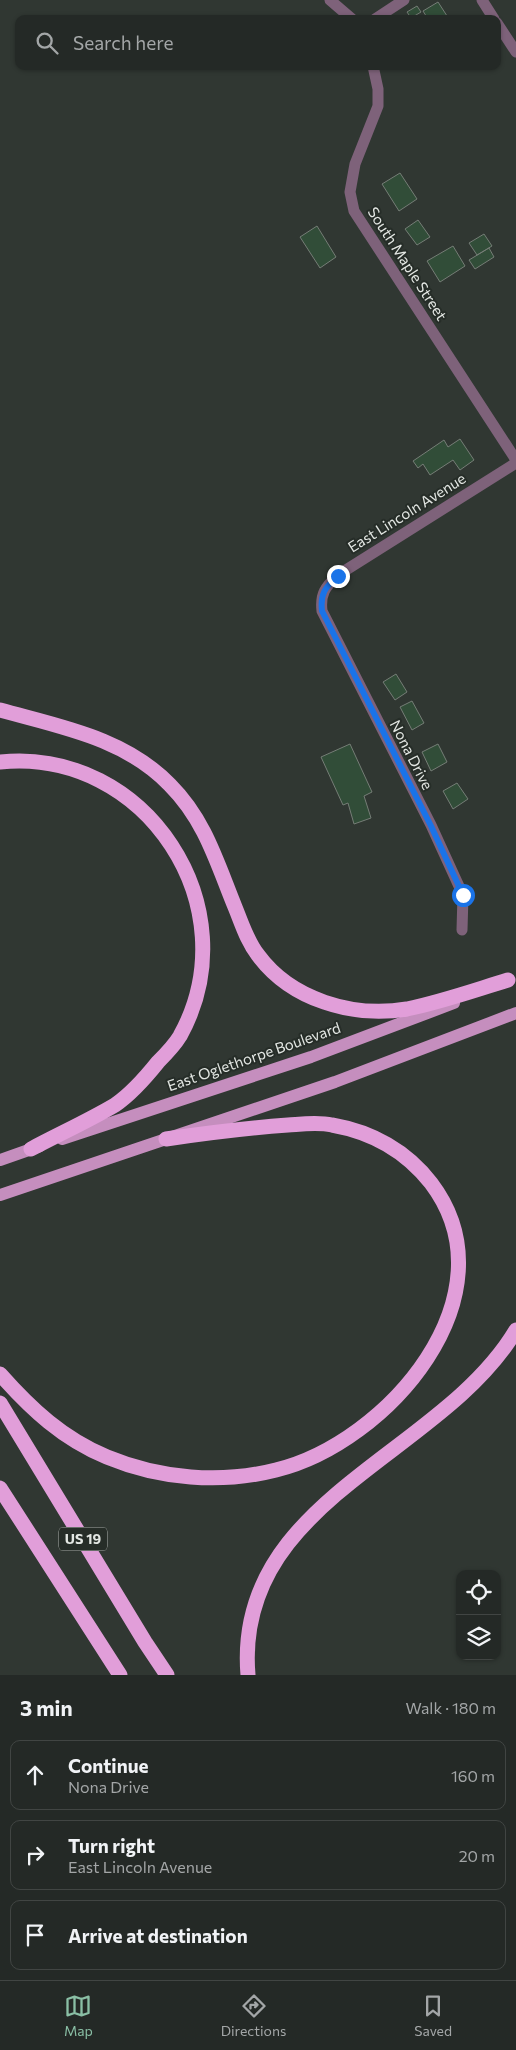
<!DOCTYPE html>
<html lang="en">
<head>
<meta charset="utf-8">
<style>
	:root { --surface:#242926; --page:#2c312e; --text:#f1f3f6; --muted:#a3a6a7; --line:#414543; --accent:#8abfa5 }
	body { margin:0; font-family:Commissioner,sans-serif; background:var(--page); color:var(--text) }
	.controls { position:absolute; right:15px; bottom:15px; display:grid; overflow:hidden; border-radius:10px; box-shadow:0 1px 4px #0004 }
	.controls button { width:45px; height:45px; display:grid; place-items:center; padding:0; border:0; border-bottom:1px solid var(--line); background:var(--surface); color:var(--text); font:25px sans-serif }
	.stop { position:absolute; width:15px; height:15px; margin:-11px; border:4px solid #1a73e8; border-radius:50%; background:#fff }
	.stop.end { background:#1a73e8; border-color:#fff; box-shadow:0 1px 5px #0008 }
	.list { margin:0; padding:0; list-style:none }
	h2 { display:flex; justify-content:space-between; align-items:center; height:65px; margin:0; padding:0 20px; font-size:21px }
	h2 small { font-size:16px; font-weight:400; color:var(--muted) }
	.list li { display:grid; grid-template-columns:32px 1fr auto; gap:15px; align-items:center; box-sizing:border-box; height:70px; margin:0 10px 10px; padding:0 10px; border:1px solid var(--line); border-radius:10px }
	.list b { display:block; font-size:19px; white-space:nowrap }
	.list p { margin:0; font-size:16px; white-space:nowrap; color:var(--muted) }
	.list em { font-size:16px; font-style:normal; color:var(--muted) }
	.icon { flex:none; width:28px; height:28px; fill:none; stroke:currentColor; stroke-width:2; stroke-linecap:round; stroke-linejoin:round }
	.map { position:relative; flex:none; width:516px; height:1675px; overflow:hidden }
	.search { position:absolute; background:var(--surface); box-shadow:0 1px 4px #0004; left:15px; right:15px; top:15px; height:55px; display:flex; align-items:center; gap:12px; box-sizing:border-box; padding:0 18px; border-radius:10px; color:var(--muted); font-size:19px }
	.sheet { height:305px; background:var(--surface) }
	nav { display:flex; justify-content:space-around; align-items:center; box-sizing:border-box; height:70px; border-top:1px solid var(--line); background:var(--surface); font-size:14px; color:var(--muted) }
	nav a { display:grid; justify-items:center; gap:2px }
	nav .on { color:var(--accent) }
	.map>svg:first-child { display:block }
	.building { fill:#314d38; stroke:#757d76 }
	.lines { fill:none; stroke-linecap:round; stroke-linejoin:round }
	.minor { stroke:#7e627a; stroke-width:11 }
	.primary { stroke:#c58ebe; stroke-width:12 }
	.motorway { stroke:#e19ed9; stroke-width:15 }
	.route { stroke:#1a73e8; stroke-width:6 }
	.labels { text-anchor:middle; stroke-width:4; stroke-linejoin:round; paint-order:stroke }
	.shield { fill:#262d28; stroke:#aaafab; stroke-width:1 }
	.shield-label { font-size:14px; font-weight:bold; fill:#e3e7e3 }
	.street-label { font-size:15px; fill:#e3e7e3; stroke:#262d28 }
</style>
</head>
<body>
<div class="map">
<svg width="516" height="1675" viewBox="0 0 516 1675">
	<rect width="100%" height="100%" fill="#303732"/>
	<!-- building -->
	<path class="building" d="M438,2L449,19H428L423,11Z
		M417,6L421,12L411,18L407,12Z
		M400,173L417,199L399,211L382,184Z
		M418,220L430,237L417,245L405,229Z
		M317,226L336,257L320,268L300,237Z
		M484,234L492,246L477,255L469,243Z
		M453,246L465,266L440,282L427,261Z
		M489,248L494,257L475,269L469,260Z
		M460,439L474,460L460,470L453,460L430,475L423,464L418,468L413,461L444,440L448,447Z
		M396,674L407,692L395,700L383,682Z
		M412,701L424,723L412,730L400,707Z
		M350,744L372,792L364,796L371,818L354,824L348,803L343,805L321,757Z
		M438,744L447,762L431,771L422,752Z
		M457,783L468,799L453,809L443,791Z"/>
	<g class="lines">
		<!-- minor -->
		<path class="minor" d="M330,0L352,19
			M482,0L494,19
			M375,19L404,0
			M497,23L516,52
			M373,66L378,89V106L355,164L350,192L354,211L516,460
			M462,930L463,895L431,825L322,611C320,594 325,587 338,575L516,463"/>
		<!-- primary -->
		<path class="primary" d="M62,1139L311,1057L454,1003
			M0,1160L40,1146
			M0,1195L335,1082L516,1013"/>
		<!-- motorway -->
		<path class="motorway" d="M0,710C61,727 125,738 170,785C205,820 217,863 235,907C242,924 247,941 258,955C291,1000 353,1018 407,1009C441,1002 475,990 508,980
			M0,762C146,747 251,908 180,1036C174,1046 166,1054 158,1062C146,1077 131,1094 115,1105C88,1121 59,1134 31,1149
			M0,1374C31,1409 63,1439 107,1457C160,1479 221,1484 276,1470C387,1443 516,1295 431,1183C406,1151 372,1132 332,1125C318,1122 303,1124 288,1125C247,1128 207,1133 166,1139
			M0,1403L145,1642L167,1675
			M0,1488L120,1675
			M248,1675C233,1500 441,1456 516,1330"/>
	</g>
	<g class="lines">
		<!-- route -->
		<path class="route" d="M338,576C325,587 320,594 322,611L431,826L463,895"/>
	</g>
	<g class="labels">
		<!-- shield labels -->
		<rect class="shield" x="59" y="1527.5" width="48" height="23" rx="4"/>
		<g class="shield-label">
			<text x="83" y="1544">US 19</text>
		</g>
		<!-- street labels -->
		<g class="street-label">
			<text transform="translate(407 264) rotate(57)" y="5">South Maple Street</text>
			<text transform="translate(407 513) rotate(-32)" y="5">East Lincoln Avenue</text>
			<text transform="translate(411 755) rotate(63)" y="5">Nona Drive</text>
			<text transform="translate(254 1057) rotate(-19)" y="5">East Oglethorpe Boulevard</text>
		</g>
	</g>
</svg>
<div class="controls">
<button><svg class="icon" aria-label="locate" viewBox="0 0 24 24"><circle cx="12" cy="12" r="6"/><path d="M12 2v4M12 18v4M2 12h4M18 12h4"/></svg></button>
<button><svg class="icon" aria-label="layers" viewBox="0 0 24 24"><path d="M12 4l9 5-9 5-9-5zM3 14l9 5 9-5"/></svg></button>
</div>
<div class="stop" style="left:463px;top:895px"></div>
<div class="stop end" style="left:338px;top:576px"></div>
<div class="search"><svg class="icon" aria-label="search" viewBox="0 0 24 24"><circle cx="10" cy="10" r="6"/><path d="M15 15l6 6"/></svg>Search here</div>
</div>
<section class="sheet">
<h2>3 min<small>Walk · 180 m</small></h2>
<ul class="list">
<li><svg class="icon" aria-label="ahead" viewBox="0 0 24 24"><path d="M12 20V5M6 11l6-6 6 6"/></svg><div><b>Continue</b><p>Nona Drive</p></div><em>160 m</em></li>
<li><svg class="icon" aria-label="right" viewBox="0 0 24 24"><path d="M7 20v-9h11M14 6l5 5-5 5"/></svg><div><b>Turn right</b><p>East Lincoln Avenue</p></div><em>20 m</em></li>
<li><svg class="icon" aria-label="arrive" viewBox="0 0 24 24"><path d="M6 21V4h12l-3 4 3 4H6"/></svg><div><b>Arrive at destination</b></div></li>
</ul>
</section>
<nav>
<a class="on"><svg class="icon" aria-label="map" viewBox="0 0 24 24"><path d="M3 6l6-2 6 2 6-2v14l-6 2-6-2-6 2zM9 4v14M15 6v14"/></svg>Map</a>
<a><svg class="icon" aria-label="directions" viewBox="0 0 24 24"><path d="M12 3l9 9-9 9-9-9zM9 14v-3h6M13 9l2 2-2 2"/></svg>Directions</a>
<a><svg class="icon" aria-label="saved" viewBox="0 0 24 24"><path d="M7 4h10v16l-5-4-5 4z"/></svg>Saved</a>
</nav>
</body>
</html>
